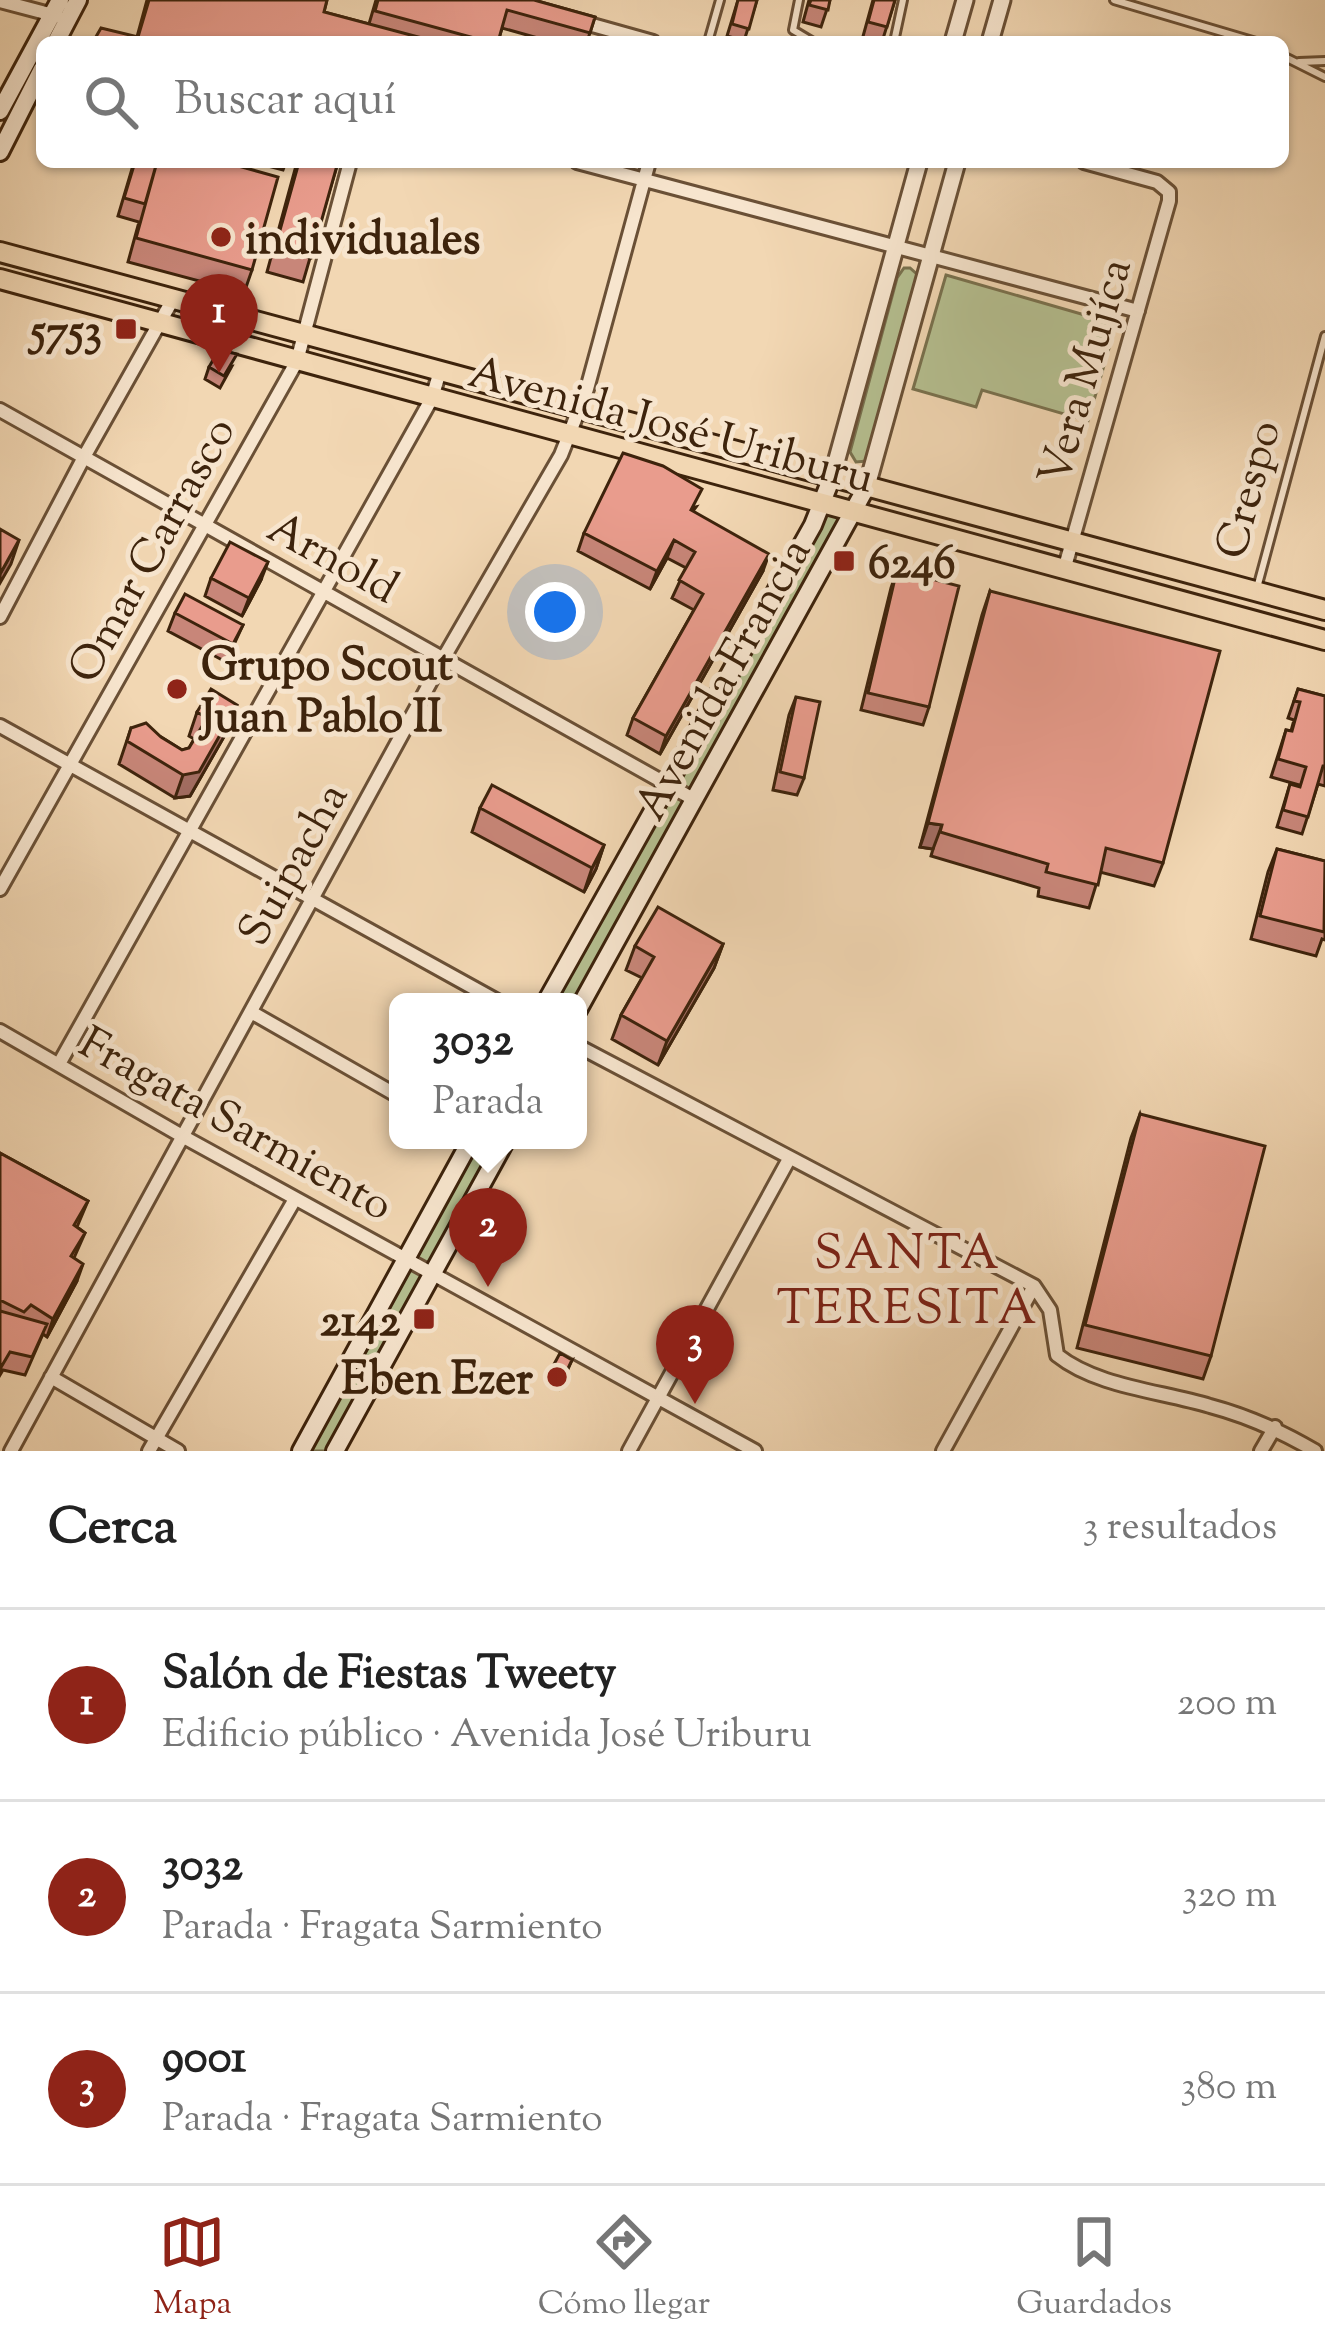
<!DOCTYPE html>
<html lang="es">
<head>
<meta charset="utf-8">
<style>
	:root { --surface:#fff; --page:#f6f6f6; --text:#222; --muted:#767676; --line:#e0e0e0; --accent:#8f2418 }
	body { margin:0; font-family:"Sorts Mill Goudy",serif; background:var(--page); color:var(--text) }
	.you { position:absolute; left:555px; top:612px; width:42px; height:42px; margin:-30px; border:9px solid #fff; border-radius:50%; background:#1a73e8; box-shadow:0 0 0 18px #1a73e833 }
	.badge { display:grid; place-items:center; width:78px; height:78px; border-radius:50%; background:var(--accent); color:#fff; font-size:39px; font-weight:700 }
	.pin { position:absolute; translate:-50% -99px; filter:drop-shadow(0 3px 6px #0008) }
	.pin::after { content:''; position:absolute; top:63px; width:42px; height:36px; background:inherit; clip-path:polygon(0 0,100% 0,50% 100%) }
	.popup { position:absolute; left:389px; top:993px; width:198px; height:156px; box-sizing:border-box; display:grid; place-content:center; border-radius:18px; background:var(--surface); filter:drop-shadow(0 3px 9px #0005); font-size:39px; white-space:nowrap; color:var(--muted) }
	.popup b { font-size:45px; color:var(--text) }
	.popup::after { content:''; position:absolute; left:50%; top:100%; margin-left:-24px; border:24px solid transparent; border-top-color:var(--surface) }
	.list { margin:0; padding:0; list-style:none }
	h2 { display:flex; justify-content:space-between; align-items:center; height:156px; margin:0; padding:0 48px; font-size:51px }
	h2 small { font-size:39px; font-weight:400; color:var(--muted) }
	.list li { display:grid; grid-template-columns:78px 1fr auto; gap:36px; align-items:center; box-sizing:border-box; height:192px; padding:0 48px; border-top:3px solid var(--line) }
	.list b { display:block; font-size:45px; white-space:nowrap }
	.list p { margin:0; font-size:39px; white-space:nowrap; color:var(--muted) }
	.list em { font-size:39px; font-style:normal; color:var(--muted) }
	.icon { flex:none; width:66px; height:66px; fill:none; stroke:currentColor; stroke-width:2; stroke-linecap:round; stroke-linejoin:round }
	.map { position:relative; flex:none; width:1325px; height:1451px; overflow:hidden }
	.search { position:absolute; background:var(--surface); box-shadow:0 3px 9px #0004; left:36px; right:36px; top:36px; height:132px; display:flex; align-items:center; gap:30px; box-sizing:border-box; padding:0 42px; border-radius:18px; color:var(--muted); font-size:45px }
	.sheet { height:732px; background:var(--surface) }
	nav { display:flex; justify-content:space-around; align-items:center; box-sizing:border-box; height:168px; border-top:3px solid var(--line); background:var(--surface); font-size:33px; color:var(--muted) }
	nav a { display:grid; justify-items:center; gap:6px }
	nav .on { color:var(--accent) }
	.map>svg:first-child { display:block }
	.green { fill:#b5bf90; stroke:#79714e; stroke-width:3 }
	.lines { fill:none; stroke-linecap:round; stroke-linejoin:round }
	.service-casing { stroke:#6a5036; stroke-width:12 }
	.minor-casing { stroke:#6a5036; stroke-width:18 }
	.tertiary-casing { stroke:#6a5036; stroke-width:21 }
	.secondary-casing { stroke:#3d230c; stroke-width:22 }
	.primary-casing { stroke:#3d230c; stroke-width:24 }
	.service { stroke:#f7e5ce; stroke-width:6 }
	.minor { stroke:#f7e5ce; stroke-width:12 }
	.tertiary { stroke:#f7e5ce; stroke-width:15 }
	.secondary { stroke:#f7e5ce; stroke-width:16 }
	.primary { stroke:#f2d7b3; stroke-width:18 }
	.wall { fill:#c88679; stroke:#3d230c; stroke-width:3 }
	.shaded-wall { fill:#a36d63; stroke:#3d230c; stroke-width:3 }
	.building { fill:#e99c8d; stroke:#3d230c; stroke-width:3 }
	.poi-dot { fill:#8f2418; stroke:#f7e5ce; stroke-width:4.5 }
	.labels { text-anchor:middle; stroke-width:10; stroke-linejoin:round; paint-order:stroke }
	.poi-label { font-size:45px; font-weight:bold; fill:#3d230c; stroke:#f7e5ce; text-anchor:start }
	.street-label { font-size:45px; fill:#3d230c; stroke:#f7e5ce }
	.neighbourhood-label { font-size:48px; letter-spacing:3px; fill:#7a1f14; stroke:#f7e5ce }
</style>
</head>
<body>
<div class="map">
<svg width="1325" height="1451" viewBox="0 0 1325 1451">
	<rect width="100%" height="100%" fill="#f2d7b3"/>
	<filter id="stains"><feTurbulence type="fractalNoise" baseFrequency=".00167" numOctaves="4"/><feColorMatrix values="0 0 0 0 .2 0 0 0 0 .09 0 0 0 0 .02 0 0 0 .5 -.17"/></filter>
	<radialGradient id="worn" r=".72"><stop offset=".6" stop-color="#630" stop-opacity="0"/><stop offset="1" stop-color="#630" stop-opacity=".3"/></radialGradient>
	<!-- green -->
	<path class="green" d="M904,268H910L919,276L867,461L856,462L850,452L897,278Z
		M946,275L1116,324L1088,421L982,390L976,407L913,389Z
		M822,505L854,513L578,1002H546Z
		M471,1140H506L335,1451H301Z"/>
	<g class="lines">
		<defs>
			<path id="service" d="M799,0L793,30L813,42
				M1114,0L1256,42
				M708,42L720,0
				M894,42L903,0
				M1283,56L1325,77
				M1299,62L1325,61
				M1257,588L1325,336"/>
			<path id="minor" d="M0,1L57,16
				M578,21L653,42
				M577,162L1138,311
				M0,410L695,800
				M1064,570L1169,201V192L1157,182L1084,162
				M0,617L84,457L173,299
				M0,726L499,1002
				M0,889L297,361L350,162
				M251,1012L398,1096
				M0,1031L182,1136L755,1451
				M578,1046L1034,1286L1050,1310L1057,1355C1097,1387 1161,1391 1210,1406C1248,1416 1281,1431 1315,1451
				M59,1064L432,398L440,371
				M51,1377L178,1451
				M11,1451L443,659L561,455L587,389L649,162
				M149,1451L295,1199
				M629,1451L789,1159
				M943,1451L1034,1286
				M1261,1451L1275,1427"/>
			<path id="tertiary" d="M953,42L965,0
				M990,42L1002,0
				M832,477L919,162
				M867,486L957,162"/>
			<path id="secondary" d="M56,42L78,0
				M0,111L60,0
				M0,152L42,69
				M546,1002L813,525L832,477
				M578,1010L867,486
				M301,1451L471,1140
				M335,1451L506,1140"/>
			<path id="primary" d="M0,252L1325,610
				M0,279L1325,640"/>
		</defs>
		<!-- service casing -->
		<use href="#service" class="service-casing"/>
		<!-- minor casing -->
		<use href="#minor" class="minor-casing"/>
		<!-- tertiary casing -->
		<use href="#tertiary" class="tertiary-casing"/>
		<!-- secondary casing -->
		<use href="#secondary" class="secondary-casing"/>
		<!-- primary casing -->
		<use href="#primary" class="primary-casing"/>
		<!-- service -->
		<use href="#service" class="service"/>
		<!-- minor -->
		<use href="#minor" class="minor"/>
		<!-- tertiary -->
		<use href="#tertiary" class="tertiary"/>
		<!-- secondary -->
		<use href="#secondary" class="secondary"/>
		<!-- primary -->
		<use href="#primary" class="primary"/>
	</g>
	<!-- wall -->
	<path class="wall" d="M147,0H327L324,12L369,24L376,0H534L595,17L587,42H552L502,28L498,42H93L137,37Z
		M738,0H757L744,41L727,36Z
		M809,0H830L821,27L803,22Z
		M873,0H895L882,42L862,40Z
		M134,162L252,270L244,293L128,262L139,222L118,216Z
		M252,162H286L283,170Z
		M297,162H338L303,282L267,272Z
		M232,366L220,388L205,379L209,367Z
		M696,507L693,511L763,571L660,754L627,735L633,718L694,610L672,598L686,568L667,558L650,589L578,551L584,533Z
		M897,570L929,707L923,725L861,710L891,588Z
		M211,578L261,580L242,616L205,596Z
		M990,591L1163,863L1154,886L1100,872L1089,908L1038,896L1039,888L931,856L933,849L920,847L982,615Z
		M175,613L243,625L226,662L168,631Z
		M1298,689L1325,696V786L1318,784L1302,834L1277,827L1290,784L1299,787V785L1271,777L1286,730L1291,731L1294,720L1288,718Z
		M796,697L804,778L797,795L773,790L789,715Z
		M197,712L229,728L190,796L175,798L119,764L131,728L161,737L182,750L189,748L194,739L189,736Z
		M480,808L604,845L596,869L584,892L472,832Z
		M1277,849L1325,861V940L1322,939L1316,956L1251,939L1268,872Z
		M723,944L714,968L658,1065L612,1039L621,1015L642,978L626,970L635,946Z
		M1140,1114L1211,1356L1203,1379L1077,1348L1131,1138Z
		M0,1153L88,1201L77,1227L85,1233L74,1258L77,1281L47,1337L43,1334L25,1375L3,1370L0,1375Z
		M572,1360L559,1389L547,1382L551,1370Z"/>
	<!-- shaded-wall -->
	<path class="shaded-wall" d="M19,540L11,564L0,583V574Z
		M674,540L667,558L650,589L657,571Z
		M769,554L763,571L660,754L666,736Z
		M268,562L261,580L242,616L249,598Z
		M237,705L229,728L190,796L175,798L183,775Z
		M928,823L942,825L933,849L920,847Z
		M604,845L596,869L584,892L592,868Z
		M723,944L714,968L658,1065L667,1041Z
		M83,1264L77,1281L47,1337L53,1319Z"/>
	<!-- building -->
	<path class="building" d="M149,0H327L324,12L437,42H93L101,28L138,37Z
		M378,0H534L595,17L590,33L507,10L498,42H489L375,11Z
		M738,0H757L749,29L732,24Z
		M811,0H830L828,10L809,5Z
		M874,0H895L887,27L868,22Z
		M135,162H157L145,204L124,198Z
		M157,162H224L278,177L252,270L136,238Z
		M299,162H338L311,258L275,248Z
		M219,350L237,354L224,376L209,367Z
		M623,453L663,466L702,489L691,510L769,554L666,736L633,718L703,594L679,580L695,552L674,540L657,571L584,533Z
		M0,529L19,540L0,574Z
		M230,542L268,562L249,598L211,578Z
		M897,570L959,586L929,707L868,693Z
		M990,591L1220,651L1163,863L1106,848L1098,885L1046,872L1048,864L940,832L942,825L928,823Z
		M185,594L243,625L233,644L175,613Z
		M211,689L237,705L199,772L183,775L127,741L131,728L146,723L161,737L182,750L189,748L207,718L197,712Z
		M1298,689L1325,696V766H1323L1308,817L1283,810L1290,784L1300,787L1306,767L1278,759L1286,730L1292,731L1300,702L1294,701Z
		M796,697L820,702L804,778L780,772Z
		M492,785L604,845L592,868L480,808Z
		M1277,849L1325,861L1324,932L1260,916Z
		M658,907L723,944L667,1041L621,1015L654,957L635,946Z
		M1140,1114L1265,1146L1211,1356L1085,1325Z
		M0,1153L88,1201L74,1225L85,1233L71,1256L83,1264L53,1319L31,1305L24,1312L0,1300Z
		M0,1311L47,1324L32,1357L10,1352L0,1369Z
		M560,1353L572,1360L564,1377L551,1370Z"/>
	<!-- markers -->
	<g class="poi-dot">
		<circle cx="221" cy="237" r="12"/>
		<rect x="114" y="317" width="24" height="24" rx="6"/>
		<rect x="832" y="549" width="24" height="24" rx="6"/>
		<circle cx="177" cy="689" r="12"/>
		<rect x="412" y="1307" width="24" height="24" rx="6"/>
		<circle cx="557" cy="1377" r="12"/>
	</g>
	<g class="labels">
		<!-- poi labels -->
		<g class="poi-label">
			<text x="245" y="253">individuales</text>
			<text x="102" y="345" text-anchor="end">5753</text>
			<text x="868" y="577">6246</text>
			<text x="201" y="679">Grupo Scout<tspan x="201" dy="52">Juan Pablo II</tspan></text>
			<text x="400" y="1335" text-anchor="end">2142</text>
			<text x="533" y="1393" text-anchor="end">Eben Ezer</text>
		</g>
		<!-- street labels -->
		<g class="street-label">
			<text transform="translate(1083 371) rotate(-74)" y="16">Vera Mujíca</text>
			<text transform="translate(672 423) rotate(15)" y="16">Avenida José Uriburu</text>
			<text transform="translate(1246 489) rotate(-75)" y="16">Crespo</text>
			<text transform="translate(150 549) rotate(-61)" y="16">Omar Carrasco</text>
			<text transform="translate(334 556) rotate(29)" y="16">Arnold</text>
			<text transform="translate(721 678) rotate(-61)" y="16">Avenida Francia</text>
			<text transform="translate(291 863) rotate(-61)" y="16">Suipacha</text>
			<text transform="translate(237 1122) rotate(29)" y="16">Fragata Sarmiento</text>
		</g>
		<!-- neighbourhood labels -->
		<g class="neighbourhood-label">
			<text x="908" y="1268">SANTA<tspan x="908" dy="55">TERESITA</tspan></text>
		</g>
	</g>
	<rect width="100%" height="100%" filter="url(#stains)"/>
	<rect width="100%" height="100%" fill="url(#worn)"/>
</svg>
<div class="you"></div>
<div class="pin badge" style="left:219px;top:373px">1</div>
<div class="pin badge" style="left:488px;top:1287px">2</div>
<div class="popup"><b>3032</b>Parada</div>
<div class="pin badge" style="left:695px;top:1404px">3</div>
<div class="search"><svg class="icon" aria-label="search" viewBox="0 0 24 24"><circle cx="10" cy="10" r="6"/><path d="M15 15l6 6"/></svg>Buscar aquí</div>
</div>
<section class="sheet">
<h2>Cerca<small>3 resultados</small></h2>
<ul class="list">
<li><span class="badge">1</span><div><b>Salón de Fiestas Tweety</b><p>Edificio público · Avenida José Uriburu</p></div><em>200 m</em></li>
<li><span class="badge">2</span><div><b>3032</b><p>Parada · Fragata Sarmiento</p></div><em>320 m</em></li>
<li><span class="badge">3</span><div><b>9001</b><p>Parada · Fragata Sarmiento</p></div><em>380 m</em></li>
</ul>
</section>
<nav>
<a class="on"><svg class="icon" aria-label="map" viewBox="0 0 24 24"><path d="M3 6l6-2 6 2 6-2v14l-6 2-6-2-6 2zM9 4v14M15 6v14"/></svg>Mapa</a>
<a><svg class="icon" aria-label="directions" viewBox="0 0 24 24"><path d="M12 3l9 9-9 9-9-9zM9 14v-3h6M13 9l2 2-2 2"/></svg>Cómo llegar</a>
<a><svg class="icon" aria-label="saved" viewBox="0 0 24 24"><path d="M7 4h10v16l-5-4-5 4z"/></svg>Guardados</a>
</nav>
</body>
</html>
